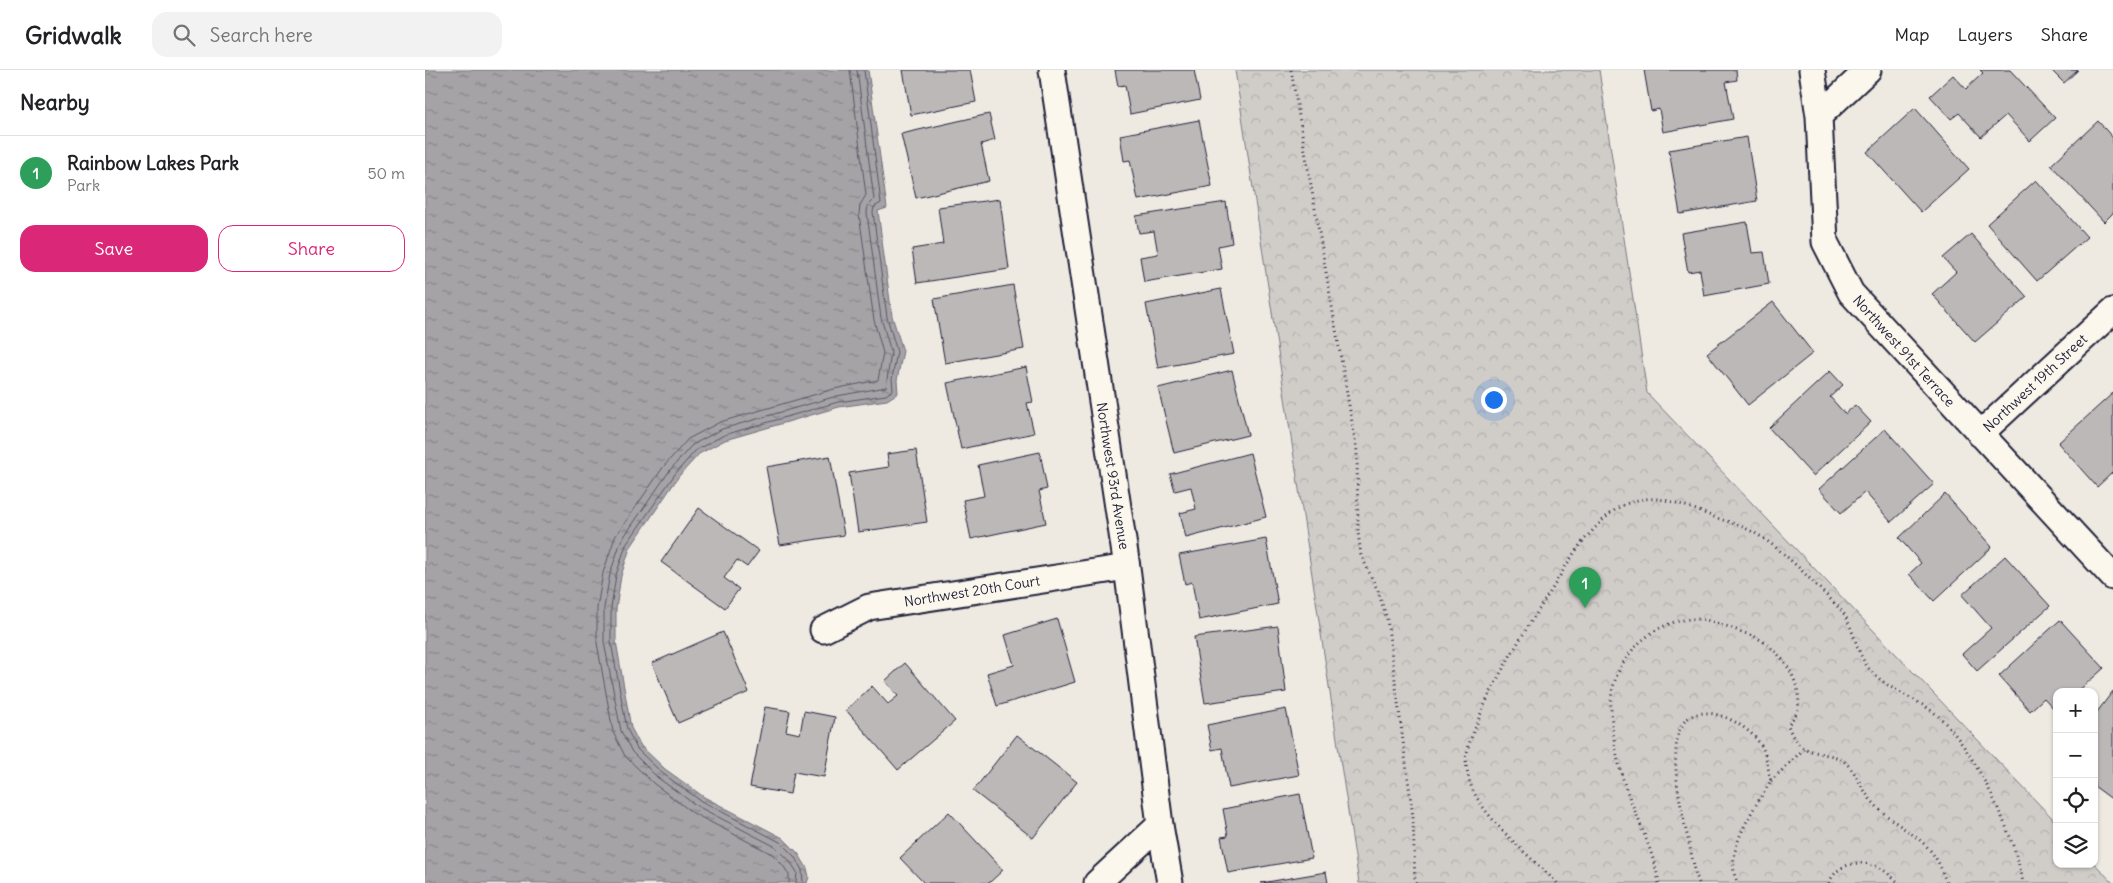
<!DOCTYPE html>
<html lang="en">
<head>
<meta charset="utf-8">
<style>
	:root { --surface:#fff; --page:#f2f2f2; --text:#202124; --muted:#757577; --line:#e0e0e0; --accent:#db2777 }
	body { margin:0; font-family:Delius,sans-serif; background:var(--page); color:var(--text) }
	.controls { position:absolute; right:15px; bottom:15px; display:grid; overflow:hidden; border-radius:10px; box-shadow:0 1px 4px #0004 }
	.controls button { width:45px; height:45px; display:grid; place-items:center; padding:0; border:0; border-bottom:1px solid var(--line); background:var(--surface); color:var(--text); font:25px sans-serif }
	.you { position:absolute; left:1068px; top:329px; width:18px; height:18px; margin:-12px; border:4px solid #fff; border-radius:50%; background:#1a73e8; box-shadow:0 0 0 8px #1a73e833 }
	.badge { display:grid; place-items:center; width:32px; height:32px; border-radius:50%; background:var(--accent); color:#fff; font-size:16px; font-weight:700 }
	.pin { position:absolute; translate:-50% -41px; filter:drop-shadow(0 1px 2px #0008) }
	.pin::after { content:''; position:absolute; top:26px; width:18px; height:15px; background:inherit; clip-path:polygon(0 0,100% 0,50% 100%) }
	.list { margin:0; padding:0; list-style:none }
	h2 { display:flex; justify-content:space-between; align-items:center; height:65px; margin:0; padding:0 20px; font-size:21px }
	h2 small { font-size:16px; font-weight:400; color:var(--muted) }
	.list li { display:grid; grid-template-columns:32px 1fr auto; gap:15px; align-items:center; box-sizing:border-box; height:75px; padding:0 20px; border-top:1px solid var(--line) }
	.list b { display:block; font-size:19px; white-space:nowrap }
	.list p { margin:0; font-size:16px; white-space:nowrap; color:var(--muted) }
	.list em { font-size:16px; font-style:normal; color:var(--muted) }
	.actions { display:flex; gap:10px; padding:15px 20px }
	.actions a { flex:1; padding:11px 0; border:1px solid var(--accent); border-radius:15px; text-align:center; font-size:18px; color:var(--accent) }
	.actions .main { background:var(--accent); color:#fff }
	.icon { flex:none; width:28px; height:28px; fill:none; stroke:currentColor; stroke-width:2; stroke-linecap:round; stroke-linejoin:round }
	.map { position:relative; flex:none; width:1688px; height:813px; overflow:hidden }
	header { display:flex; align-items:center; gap:30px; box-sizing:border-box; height:70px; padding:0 25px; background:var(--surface); border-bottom:1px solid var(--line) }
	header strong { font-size:24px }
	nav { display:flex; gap:28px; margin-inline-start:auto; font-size:18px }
	.search { width:350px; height:45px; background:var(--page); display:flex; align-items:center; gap:12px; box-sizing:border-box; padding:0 18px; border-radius:15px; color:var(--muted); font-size:19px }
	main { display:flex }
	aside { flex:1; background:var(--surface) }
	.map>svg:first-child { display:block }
	.park { fill:url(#park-crowns); stroke:#797882 }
	.water { fill:url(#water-ripples); stroke:#716f7c }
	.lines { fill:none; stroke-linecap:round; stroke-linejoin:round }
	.shore { stroke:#575666; stroke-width:1 }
	.building { fill:#bcb8b8; stroke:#22223b }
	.street-casing { stroke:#22223b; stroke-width:29 }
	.path { stroke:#22223b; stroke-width:3; stroke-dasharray:1 4; stroke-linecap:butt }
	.street { stroke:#fbf7ec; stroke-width:25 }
	.labels { text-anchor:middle; stroke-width:4; stroke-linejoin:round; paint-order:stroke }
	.street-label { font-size:14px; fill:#22223b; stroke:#fbf7ec }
</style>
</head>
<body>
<header>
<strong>Gridwalk</strong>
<div class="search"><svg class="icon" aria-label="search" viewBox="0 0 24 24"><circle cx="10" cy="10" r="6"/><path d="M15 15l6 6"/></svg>Search here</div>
<nav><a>Map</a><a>Layers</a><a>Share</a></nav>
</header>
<main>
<aside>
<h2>Nearby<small></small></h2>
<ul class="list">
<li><span class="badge" style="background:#2e9e5b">1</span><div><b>Rainbow Lakes Park</b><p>Park</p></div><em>50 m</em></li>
</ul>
<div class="actions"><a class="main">Save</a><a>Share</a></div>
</aside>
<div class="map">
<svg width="1688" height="813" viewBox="0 0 1688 813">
	<defs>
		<pattern id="park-crowns" width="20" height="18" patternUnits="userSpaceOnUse" patternTransform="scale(1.25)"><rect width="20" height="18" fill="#d0cdc9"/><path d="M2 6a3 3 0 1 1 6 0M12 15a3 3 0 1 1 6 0" fill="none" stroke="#b2b0ae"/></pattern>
		<pattern id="water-ripples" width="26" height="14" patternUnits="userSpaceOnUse" patternTransform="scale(1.25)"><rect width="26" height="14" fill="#a6a3a7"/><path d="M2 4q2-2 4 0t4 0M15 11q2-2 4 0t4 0" fill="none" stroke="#878489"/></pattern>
	</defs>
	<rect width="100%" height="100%" fill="#eeeae2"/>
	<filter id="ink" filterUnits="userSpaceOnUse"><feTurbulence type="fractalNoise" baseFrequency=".02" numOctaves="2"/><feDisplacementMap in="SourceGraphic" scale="10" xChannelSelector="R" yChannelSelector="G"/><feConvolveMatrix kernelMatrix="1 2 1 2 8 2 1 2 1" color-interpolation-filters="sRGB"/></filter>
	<g filter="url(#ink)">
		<!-- park -->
		<path class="park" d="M810,0H1174L1222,323L1632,753V794L1669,793L1688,813H934Z"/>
		<!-- water -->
		<path class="water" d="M0,0H443L462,138L453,141L467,246L478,281L472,310L473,323L462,330L414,337L300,370L274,384L254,406L205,478L196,506L191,539V571L206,658L216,676L240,699L279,727L358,768L373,783L382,798L384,807L382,813H0Z"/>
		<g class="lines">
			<!-- shore -->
			<path class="shore" d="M364,813V805L358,795L347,784L268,743L228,713L200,686L188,662L172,573V538L178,503L190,467L239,396L263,369L295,352L409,319L453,310L458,283L449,250L434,144L435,135L441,125L425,0
				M371,813L372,802L364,790L351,777L272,736L233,708L207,682L196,661L179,572V538L185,504L196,471L245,400L267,375L297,359L412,326L461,317L466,282L456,248L442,143L443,135L449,129L432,0
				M378,813L377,800L369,786L355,772L276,731L237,703L212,679L202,659L186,572V538L191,505L201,475L250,404L271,380L299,365L413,332L461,325L468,320L467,309L472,282L462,247L448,142L449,137L456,133L439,0"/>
		</g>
		<!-- building -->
		<path class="building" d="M478,0H545L551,32L486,45Z
			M690,0H769L775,30L705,44L700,15L693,16Z
			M1219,0H1311L1312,10L1301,12L1308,49L1238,62L1234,39L1226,41Z
			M1555,0H1585L1630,48L1605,71L1581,45L1556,67L1534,43L1526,49L1505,26L1528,5L1541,19L1558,3Z
			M1626,0H1653L1639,13Z
			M1490,38L1544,99L1496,142L1442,82Z
			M564,44L570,70L556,74L564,111L491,128L476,64Z
			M774,50L787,116L713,130L705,90L699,91L695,65Z
			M1673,51L1688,68V143L1679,152L1626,95Z
			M1322,67L1332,131L1255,144L1244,80Z
			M1611,110L1662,167L1612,211L1562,154Z
			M575,129L584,199L492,213L487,179L518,174L513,137Z
			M801,132L807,173L793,176L797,199L719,212L715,187L733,184L729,161L714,163L711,146Z
			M1322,152L1327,183L1339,182L1344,214L1279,226L1275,200L1263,202L1256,163Z
			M1546,164L1602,227L1550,272L1507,224L1531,202L1518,188Z
			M588,215L599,279L520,293L509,229Z
			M796,219L809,284L733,298L721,234Z
			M1348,232L1388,283L1323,335L1282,283Z
			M601,297L608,332L602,333L609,363L536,379L522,313Z
			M807,300L823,365L749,383L733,318Z
			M1405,301L1418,315L1405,327L1420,344L1430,335L1446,352L1388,406L1344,358Z
			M1688,323V402L1672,417L1633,373Z
			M1460,359L1509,414L1466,452L1440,422L1416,443L1394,419Z
			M491,380L502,452L433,462L424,403L464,397L462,384Z
			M615,382L622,419L614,421L621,453L546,469L538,430L559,426L553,395Z
			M825,383L841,447L761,468L755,443L771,439L766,417L750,421L745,404Z
			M405,386L419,465L355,475L341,397Z
			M1520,424L1567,477L1509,531L1484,504L1496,493L1474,468Z
			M274,438L334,481L322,497L312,490L299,508L314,519L300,538L236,492Z
			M841,469L853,534L774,550L767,512L760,514L754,485Z
			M1580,486L1625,536L1552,601L1537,584L1566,558L1537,525Z
			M632,549L650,612L572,636L562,603L589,595L580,565Z
			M1635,550L1679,598L1652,622H1632L1631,641L1619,628L1605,641L1574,606Z
			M853,556L861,622L780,633L769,567Z
			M298,562L324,622L253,653L227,593Z
			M480,593L530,651L473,700L421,640L447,616L463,634L473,626L460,611Z
			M1688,621V730L1669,716V646Z
			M340,637L365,641L361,661L375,664L379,641L410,647L399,707L369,702L365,724L325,717Z
			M861,639L874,705L804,718L797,678L787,680L782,655Z
			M592,665L652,712L608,768L548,721Z
			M875,724L887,788L803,803L796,767L803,766L798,739Z
			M524,742L578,800L564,813H499L475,788Z
			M901,802L903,813H836Z"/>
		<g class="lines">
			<defs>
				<path id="street" d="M627,0L702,497L735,755L745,813
					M1387,0L1394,46L1400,172L1426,223L1688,507
					M1394,46L1443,0
					M1555,364L1688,241
					M398,560L444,537L702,497
					M672,813L735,755"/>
			</defs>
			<!-- street casing -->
			<use href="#street" class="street-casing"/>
			<!-- path -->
			<path class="path" d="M866,0L932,381L933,462L936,485L953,521L962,549L988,747L990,813
				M1346,711L1380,678
				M1132,813C1106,787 1052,744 1044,709C1042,701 1040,691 1042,683C1044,671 1050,659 1054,648C1073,602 1100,561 1127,519C1137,503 1147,484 1159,470C1171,457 1186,439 1203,433C1233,421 1262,437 1289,447C1299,451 1310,453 1320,458C1350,472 1374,498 1397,521C1404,528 1413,536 1419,544C1430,562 1432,586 1446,601C1464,621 1492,628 1512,645C1548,676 1591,767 1598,813
				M1234,813C1228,780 1212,748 1200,716C1192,691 1186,660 1186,634C1186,592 1225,551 1267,549C1281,548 1294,554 1307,558C1315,562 1324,564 1332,568C1355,580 1378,611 1373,639C1372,644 1366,651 1363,655C1371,679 1380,680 1403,685C1408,686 1413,687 1417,690C1431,700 1435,717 1446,730C1475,765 1508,763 1521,813
				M1274,813L1271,805C1263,764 1244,705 1253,665C1264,622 1323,651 1337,677C1342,687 1343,700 1346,711C1331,735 1296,784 1313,813
				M1404,813C1412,793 1437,788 1455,798C1462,802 1468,808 1474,813"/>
			<!-- street -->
			<use href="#street" class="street"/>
		</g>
	</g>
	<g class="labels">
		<!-- street labels -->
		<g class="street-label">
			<text transform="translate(1479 281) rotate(48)" y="5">Northwest 91st Terrace</text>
			<text transform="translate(1610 313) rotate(-43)" y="5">Northwest 19th Street</text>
			<text transform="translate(688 406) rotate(81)" y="5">Northwest 93rd Avenue</text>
			<text transform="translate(547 521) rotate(-9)" y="5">Northwest 20th Court</text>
		</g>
	</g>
</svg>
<div class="controls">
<button>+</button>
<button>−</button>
<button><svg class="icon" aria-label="locate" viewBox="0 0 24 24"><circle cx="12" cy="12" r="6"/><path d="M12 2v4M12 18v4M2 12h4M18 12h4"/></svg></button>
<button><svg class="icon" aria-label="layers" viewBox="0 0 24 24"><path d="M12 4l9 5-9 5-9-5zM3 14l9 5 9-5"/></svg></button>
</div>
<div class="you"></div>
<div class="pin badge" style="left:1160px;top:538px;background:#2e9e5b">1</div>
</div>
</main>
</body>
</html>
